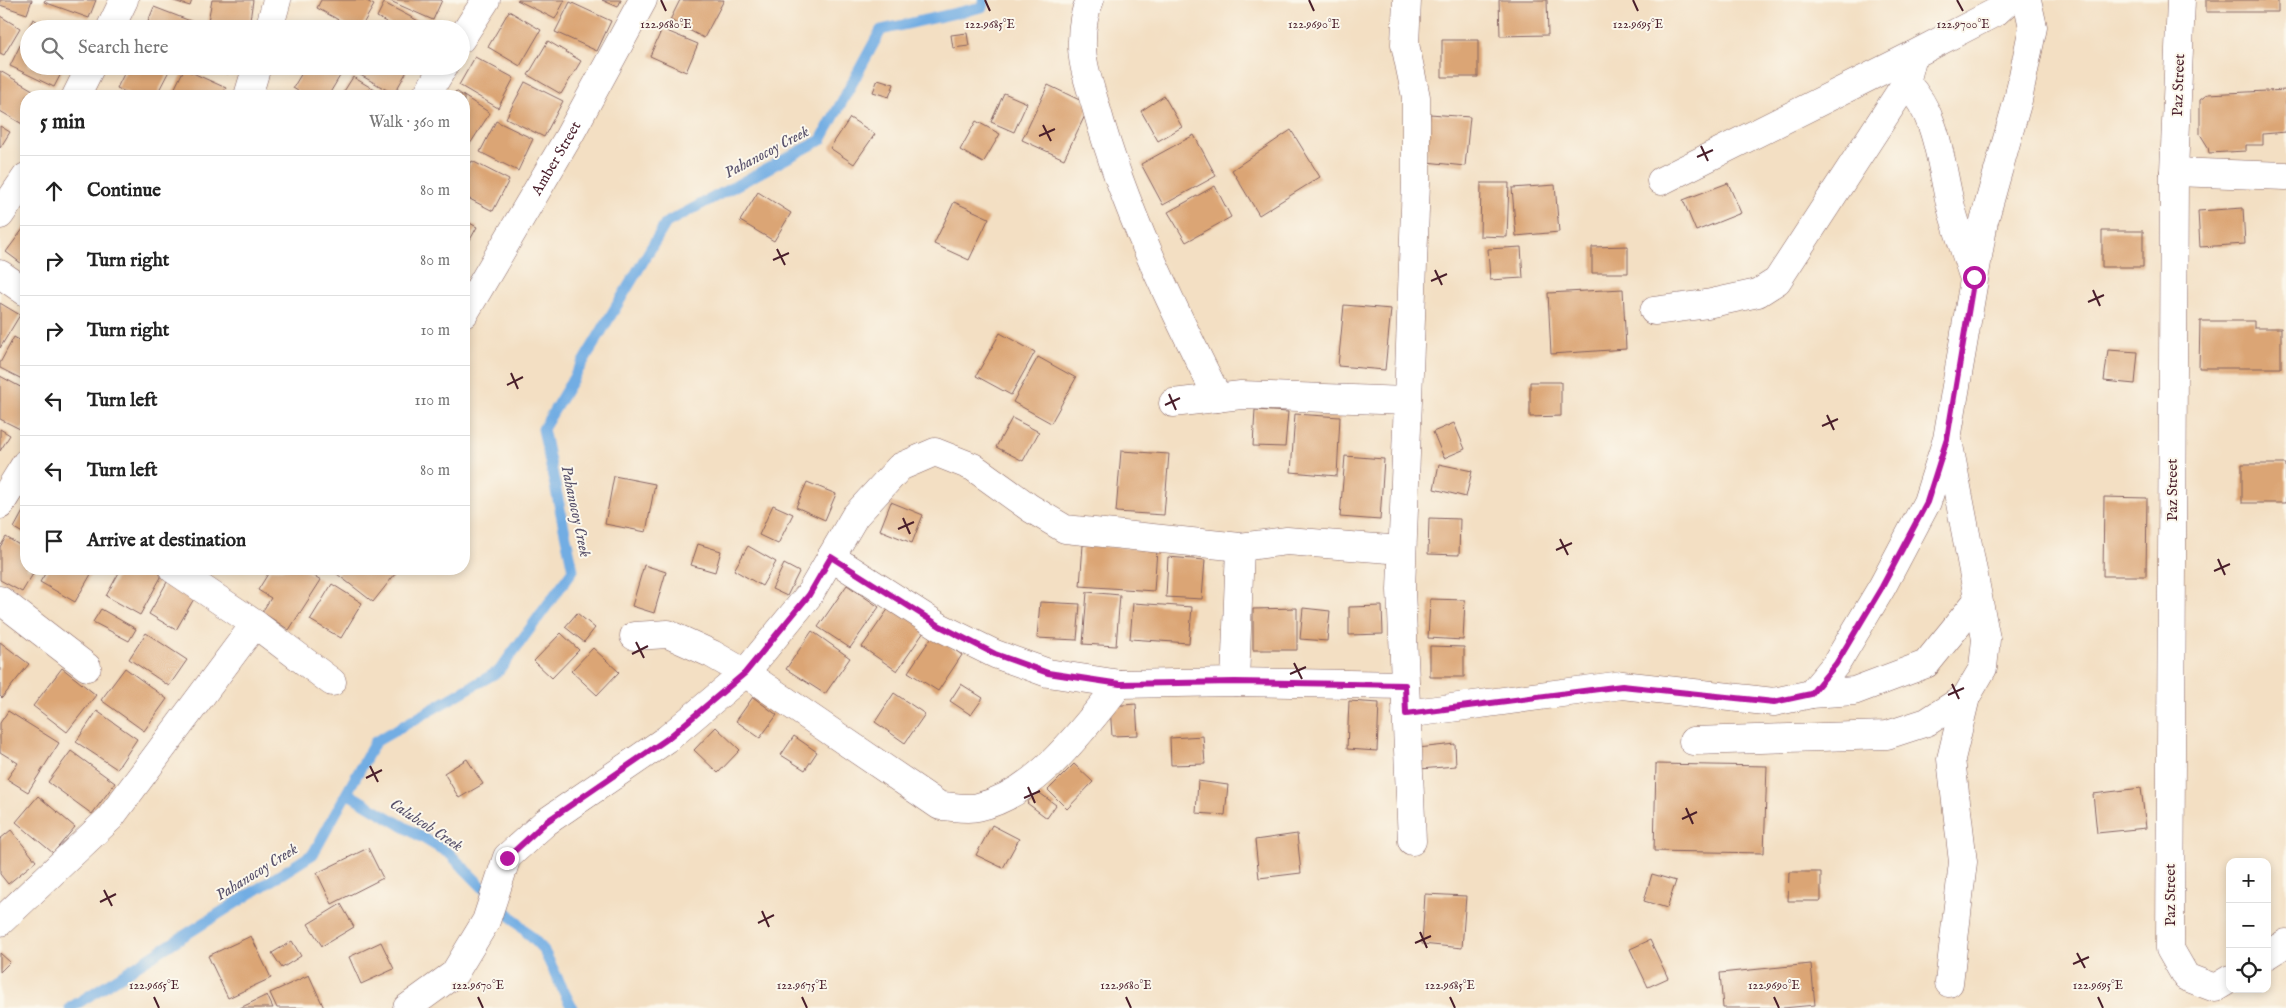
<!DOCTYPE html>
<html lang="en">
<head>
<meta charset="utf-8">
<style>
	:root { --surface:#fff; --page:#f6f6f6; --text:#222; --muted:#767676; --line:#e0e0e0 }
	body { margin:0; font-family:"IM FELL English",serif; background:var(--page); color:var(--text) }
	.controls { position:absolute; right:15px; bottom:15px; display:grid; overflow:hidden; border-radius:10px; box-shadow:0 2px 8px #0003 }
	.controls button { width:45px; height:45px; display:grid; place-items:center; padding:0; border:0; border-bottom:1px solid var(--line); background:var(--surface); color:var(--text); font:25px sans-serif }
	.stop { position:absolute; width:15px; height:15px; margin:-11px; border:4px solid #b5179e; border-radius:50%; background:#fff }
	.stop.end { background:#b5179e; border-color:#fff; box-shadow:0 1px 5px #0008 }
	.list { margin:0; padding:0; list-style:none }
	h2 { display:flex; justify-content:space-between; align-items:center; height:65px; margin:0; padding:0 20px; font-size:21px }
	h2 small { font-size:16px; font-weight:400; color:var(--muted) }
	.list li { display:grid; grid-template-columns:32px 1fr auto; gap:15px; align-items:center; box-sizing:border-box; height:70px; padding:0 20px; border-top:1px solid var(--line) }
	.list b { display:block; font-size:19px; white-space:nowrap }
	.list em { font-size:16px; font-style:normal; color:var(--muted) }
	.icon { flex:none; width:28px; height:28px; fill:none; stroke:currentColor; stroke-width:2; stroke-linecap:round; stroke-linejoin:round }
	.map { position:relative; flex:none; width:2286px; height:1008px; overflow:hidden }
	.search { position:absolute; background:var(--surface); box-shadow:0 2px 8px #0003; left:20px; top:20px; width:450px; height:55px; display:flex; align-items:center; gap:12px; box-sizing:border-box; padding:0 18px; border-radius:28px; color:var(--muted); font-size:19px }
	.panel { position:absolute; background:var(--surface); box-shadow:0 2px 8px #0003; left:20px; top:90px; width:450px; height:485px; border-radius:20px }
	.map>svg:first-child { display:block }
	.lines { fill:none; stroke-linecap:round; stroke-linejoin:round }
	.stream { stroke:#72ade3; stroke-width:11 }
	.building { fill:#dba575 }
	.minor-casing { stroke:#856260; stroke-width:29 }
	.minor { stroke:#fff; stroke-width:28 }
	.route { stroke:#b5179e; stroke-width:6 }
	.ticks { fill:none; stroke:#4a1f2b; stroke-width:2 }
	.labels { text-anchor:middle; stroke-width:4; stroke-linejoin:round; paint-order:stroke }
	.street-label { font-size:15px; fill:#4a1f2b; stroke:#fbf7ec }
	.water-label { font-size:16px; font-style:italic; fill:#58516b; stroke:#fbf7ec }
	.ticks-label { font-size:12px; text-anchor:middle; fill:#4a1f2b; stroke:#fbf7ec; stroke-width:4; stroke-linejoin:round; paint-order:stroke }
</style>
</head>
<body>
<div class="map">
<svg width="2286" height="1008" viewBox="0 0 2286 1008">
	<rect width="100%" height="100%" fill="#fbf7ec"/>
	<filter id="ink" filterUnits="userSpaceOnUse"><feTurbulence type="fractalNoise" baseFrequency=".02" numOctaves="2"/><feDisplacementMap in="SourceGraphic" scale="10" xChannelSelector="R" yChannelSelector="G"/><feConvolveMatrix kernelMatrix="1 2 1 2 8 2 1 2 1" color-interpolation-filters="sRGB"/></filter>
	<filter id="wash" filterUnits="userSpaceOnUse"><feTurbulence type="fractalNoise" baseFrequency=".0096" numOctaves="4" result="noise"/><feDisplacementMap in="SourceGraphic" scale="20" xChannelSelector="R" yChannelSelector="G"/><feGaussianBlur stdDeviation="1.12" result="paint"/><feColorMatrix in="noise" values="0 0 0 0 0 0 0 0 0 0 0 0 0 0 0 0 0 1.4 0 .05"/><feComposite in="paint" operator="in"/></filter>
	<g filter="url(#wash)">
		<rect width="100%" height="100%" fill="#f3dfc3"/>
		<g class="lines">
			<!-- stream -->
			<path class="stream" d="M347,793L450,854L543,949L572,1008
				M70,1008L313,854L375,742L499,671L573,570L543,429L666,223L821,140L881,30L982,7L984,0"/>
		</g>
		<g id="blocks">
			<!-- building -->
			<path class="building" d="M0,0H32L27,14L0,5Z
				M45,0H96L89,18L44,2Z
				M171,0H192L190,6Z
				M212,0H253L249,27L208,21Z
				M321,0H365L374,5L360,29H355L317,8Z
				M388,0H442L433,20Z
				M517,0H565L555,19Z
				M602,0H621L618,7Z
				M680,0H724L704,38L670,20Z
				M1499,0H1547L1548,35L1500,36Z
				M2206,0H2278V12H2206Z
				M570,2L611,21L597,51L555,32Z
				M384,3L428,26L426,29H399L377,17Z
				M154,7L193,22L190,29H145Z
				M509,11L541,30L520,66L488,47Z
				M0,16L20,28L4,55L0,53Z
				M33,19L52,29H29V66H65L54,87L10,66Z
				M662,29L698,44L686,72L650,56Z
				M967,33L969,46L953,48L951,35Z
				M1442,40H1478V77H1442Z
				M548,41L581,61L561,94L528,75Z
				M475,57L514,78L498,108L459,85Z
				M128,66H169L171,67L156,96H134L117,88Z
				M208,66H231L228,74Z
				M306,66H346L328,96H306L293,88Z
				M358,66H410L394,94L355,72Z
				M184,69L226,88L222,96H171Z
				M0,71L43,96H26V121L24,125L0,111Z
				M353,77L385,96H341Z
				M878,79L894,84L889,97L873,92Z
				M525,82L563,101L544,137L506,118Z
				M1048,85L1090,105L1064,159L1022,140Z
				M2286,90V132L2263,134V145H2246V151L2209,153L2208,147L2200,134V100L2208,94Z
				M456,91L490,113L470,144L464,139V96H453Z
				M1004,93L1027,103L1014,132L991,122Z
				M1164,96L1182,127L1158,141L1141,111Z
				M1430,114L1470,117L1465,166L1426,162Z
				M850,118L875,134L854,164L830,148Z
				M496,121L533,139L518,171L480,152Z
				M976,121L1000,134L983,163L960,150Z
				M0,126L10,132L0,148Z
				M1291,130L1320,177L1259,215L1232,170Z
				M1194,135L1216,176L1163,205L1141,164Z
				M472,161L509,180L493,211L464,196V175Z
				M1481,183H1509L1507,237L1480,236Z
				M1728,183L1741,213L1696,231L1683,200Z
				M1555,185L1559,232L1516,236L1512,188Z
				M1215,186L1231,217L1186,242L1168,212Z
				M758,192L791,213L774,241L740,221Z
				M954,202L989,218L969,260L934,244Z
				M2243,208L2245,244L2200,247L2198,211Z
				M464,220L477,227L465,249H464Z
				M26,225V267L6,252Z
				M2102,231H2143V267H2102Z
				M1628,246V273H1592V247Z
				M1521,247L1523,278L1490,280L1488,249Z
				M1623,289L1626,349L1551,354L1548,293Z
				M0,303L20,315L0,348Z
				M1344,305L1391,309L1385,370L1338,366Z
				M2200,321H2254V328H2281V368H2199Z
				M1000,333L1035,352L1011,395L976,376Z
				M14,337L26,344V381L0,368V363Z
				M2108,350L2138,352L2135,384L2104,381Z
				M1038,357L1076,378L1051,423L1013,402Z
				M0,376L26,390V423L22,430L0,419Z
				M1530,382H1561V416L1530,417Z
				M1255,410L1288,412L1285,447L1253,446Z
				M1295,414L1340,417L1337,476L1291,472Z
				M1012,418L1039,432L1023,461L996,447Z
				M1454,423L1465,449L1444,458L1433,432Z
				M0,429L10,435L0,451Z
				M1121,451L1169,454L1164,515L1116,512Z
				M1345,456L1384,459L1380,520L1340,517Z
				M1439,464L1472,471L1466,497L1434,489Z
				M2242,464H2286V503H2242Z
				M614,476L655,484L646,532L605,524Z
				M807,482L836,494L825,520L796,507Z
				M2104,497L2147,498L2146,576H2103Z
				M891,502L923,515L912,543L880,530Z
				M773,505L793,514L778,544L759,535Z
				M26,506V535L14,528Z
				M1429,518L1460,519L1459,555L1428,554Z
				M6,537L26,549V569H36L22,592L0,580V547Z
				M698,544L721,551L715,572L691,565Z
				M1083,545L1157,550L1154,591L1080,586Z
				M748,546L776,562L762,586L734,570Z
				M1168,557L1205,560L1202,599L1166,597Z
				M784,564L799,572L787,596L772,589Z
				M644,565L666,572L654,613L632,606Z
				M48,569H94L75,602L40,582Z
				M121,569L165,570L140,615L106,596Z
				M271,569H303L321,580L289,630L262,612L271,598L258,590Z
				M341,569H399L373,602L337,574Z
				M171,575L199,590L176,630L149,614Z
				M332,584L362,603L341,638L310,620Z
				M847,585L879,607L850,648L818,627Z
				M1087,592L1120,595L1116,646L1083,644Z
				M1430,599L1465,600L1463,640L1428,638Z
				M1040,602L1080,604L1077,640L1037,638Z
				M1133,603L1192,607L1189,643L1130,639Z
				M891,605L926,629L897,671L862,647Z
				M1382,606L1383,634L1349,635V607Z
				M1297,608V650H1253V609Z
				M1303,608L1330,611L1327,641L1300,639Z
				M101,609L136,629L129,641L93,622Z
				M577,613L595,628L584,642L565,627Z
				M812,631L850,658L825,694L786,669Z
				M146,633L187,660L169,686L129,659Z
				M561,633L579,650L552,678L534,661Z
				M933,635L962,655L938,691L908,672Z
				M0,642L29,664L2,698L0,696Z
				M1430,646L1464,647V677H1430Z
				M593,648L619,672L597,695L571,671Z
				M62,668L96,695L67,732L33,706Z
				M125,668L167,699L144,731L101,700Z
				M961,684L983,698L971,715L950,701Z
				M894,693L925,714L905,743L875,722Z
				M753,697L777,715L760,738L736,721Z
				M1349,701L1379,703L1377,751L1347,749Z
				M1136,704L1138,735L1112,736L1110,706Z
				M8,711L59,743L28,792L7,779L18,763L0,752V723Z
				M97,711L137,739L117,769L76,742Z
				M716,727L740,750L718,773L694,750Z
				M794,736L817,752L805,770L781,755Z
				M1203,736L1205,764L1171,765L1170,738Z
				M1455,744L1456,766L1420,769L1418,748Z
				M71,751L115,783L92,814L48,782Z
				M467,759L483,784L459,798L444,773Z
				M1074,764L1093,782L1067,809L1048,790Z
				M1656,764L1767,766L1764,853L1654,851Z
				M1198,781L1228,785L1225,815L1196,813Z
				M2141,788L2146,828L2097,833L2093,794Z
				M1037,791L1056,805L1047,818L1027,803Z
				M38,796L75,827L53,853L16,822Z
				M992,825L1019,839L1003,868L976,855Z
				M11,830L36,861L8,884L0,874V839Z
				M1297,834L1301,873L1259,878L1255,840Z
				M368,848L383,878L332,904L317,873Z
				M1789,872H1821V901H1788Z
				M1652,874L1676,881L1667,908L1644,901Z
				M1425,894L1466,896L1462,948L1422,944Z
				M341,904L354,927L322,946L308,924Z
				M251,936L271,978L228,998L208,956Z
				M1650,940L1668,978L1648,987L1630,949Z
				M292,941L301,956L282,968L272,953Z
				M381,942L394,969L361,984L349,957Z
				M0,953L10,962L0,972Z
				M1811,964L1815,1005L1783,1008H1723L1720,973Z
				M309,975L324,1008H277L270,993Z
				M267,995L273,1008H240Z"/>
		</g>
	</g>
	<g filter="url(#ink)">
		<use href="#blocks" fill-opacity="0" stroke="#856260" stroke-width="1"/>
		<g class="lines">
			<defs>
				<g id="minor">
					<path d="M1090,0C1084,13 1082,27 1082,41C1081,63 1090,86 1096,107C1124,209 1171,304 1218,398"/>
					<path d="M1407,0L1405,44L1416,97V182L1401,590L1412,841"/>
					<path d="M2181,0L2174,172L2170,949L2186,977L2215,988L2230,979"/>
					<path d="M110,29L124,0"/>
					<path d="M269,29L277,0"/>
					<path d="M461,39L486,0"/>
					<path d="M1906,83C1939,116 1940,164 1951,207C1957,229 1965,251 1972,273"/>
					<path d="M76,96L91,66"/>
					<path d="M248,96L257,66"/>
					<path d="M426,96L444,66"/>
					<path d="M2174,172L2286,176"/>
					<path d="M1661,181L1913,55L1996,12L2009,0"/>
					<path d="M0,215L26,177"/>
					<path d="M0,274L26,292"/>
					<path d="M1654,311L1707,304L1758,293L1777,281L1906,83L1913,55"/>
					<path id="s1" d="M464,314L569,136L643,0"/>
					<path d="M1173,403L1241,395L1407,401"/>
					<path d="M0,505L26,463"/>
					<path d="M831,557L940,627L995,654L1048,673L1120,684L1235,682L1405,685"/>
					<path d="M173,569L255,624L332,682"/>
					<path d="M0,600L87,667"/>
					<path d="M634,636L668,634L712,654L745,673L940,806C951,806 966,810 978,807C1039,793 1082,729 1120,684"/>
					<path d="M1235,682L1240,547"/>
					<path d="M1811,694L1854,691L1926,664L1978,600"/>
					<path d="M1406,714L1622,685L1774,702L1811,694L1836,664L1882,587L1927,502L1947,439L1984,221L2018,100L2033,27L2027,0"/>
					<path d="M1693,741L1887,735L1927,722L1966,697L1983,668L1986,639L1948,440"/>
					<path d="M0,922L110,818L255,624"/>
					<path d="M2267,955L2286,943"/>
					<path d="M1949,983L1963,862L1951,759L1966,697"/>
					<path d="M407,1008L454,974L486,921L507,857L546,822L667,739L745,673L809,595L855,516L900,467L935,452L973,467L1030,508L1065,529L1240,547L1287,541L1402,550"/>
				</g>
			</defs>
			<!-- minor casing -->
			<use href="#minor" class="minor-casing"/>
			<!-- minor -->
			<use href="#minor" class="minor"/>
		</g>
	</g>
	<g class="lines" filter="url(#ink)">
		<!-- route -->
		<path class="route" d="M507,858L546,822L667,739L745,673L809,595L831,557L940,626L995,654L1048,673L1120,684L1235,682L1405,685L1406,714L1622,686L1774,702L1811,694L1836,664L1882,587L1927,502L1947,439L1974,277"/>
	</g>
	<!-- ticks -->
	<path class="ticks" d="M661,0L666,11M985,0L990,11M1309,0L1314,11M1633,0L1638,11M1957,0L1963,11M1043,125L1051,141M1039,136L1055,129M1701,146L1708,161M1697,157L1713,150M777,249L785,265M773,260L789,253M1435,270L1442,285M1431,281L1447,274M2093,290L2100,306M2088,302L2104,295M511,373L518,389M507,385L523,377M1169,394L1176,410M1165,405L1180,398M1827,415L1834,430M1822,426L1838,419M903,518L910,534M898,529L914,522M1560,539L1568,555M1556,550L1572,543M2218,559L2225,575M2214,571L2230,564M636,642L644,658M632,654L648,646M1294,663L1302,679M1290,674L1306,667M1952,684L1959,699M1948,695L1964,688M370,766L378,782M366,778L382,770M1028,787L1035,803M1024,798L1040,791M1686,808L1693,824M1682,819L1697,812M104,890L112,906M100,902L116,894M762,911L769,927M758,923L774,915M1420,932L1427,948M1415,943L1431,936M2077,953L2085,968M2073,964L2089,957M154,997L159,1008M478,997L483,1008M802,997L807,1008M1126,997L1131,1008M1450,997L1455,1008M1774,997L1779,1008M2098,997L2103,1008"/>
	<g class="labels">
		<!-- street labels -->
		<g class="street-label">
			<text transform="translate(2178 85) rotate(-88)" y="5">Paz Street</text>
			<text dy="5" stroke="none"><textPath href="#s1" startOffset="181">Amber Street</textPath></text>
			<text transform="translate(2172 490) rotate(-90)" y="5">Paz Street</text>
			<text transform="translate(2170 895) rotate(-90)" y="5">Paz Street</text>
		</g>
		<!-- water labels -->
		<g class="water-label">
			<text transform="translate(766 151) rotate(-28)" y="6">Pahanocoy Creek</text>
			<text transform="translate(577 511) rotate(78)" y="6">Pahanocoy Creek</text>
			<text transform="translate(427 824) rotate(33)" y="6">Calubcob Creek</text>
			<text transform="translate(256 871) rotate(-32)" y="6">Pahanocoy Creek</text>
		</g>
	</g>
	<g class="ticks-label">
		<text x="666" y="28">122.9680°E</text>
		<text x="990" y="28">122.9685°E</text>
		<text x="1314" y="28">122.9690°E</text>
		<text x="1638" y="28">122.9695°E</text>
		<text x="1963" y="28">122.9700°E</text>
		<text x="154" y="989">122.9665°E</text>
		<text x="478" y="989">122.9670°E</text>
		<text x="802" y="989">122.9675°E</text>
		<text x="1126" y="989">122.9680°E</text>
		<text x="1450" y="989">122.9685°E</text>
		<text x="1774" y="989">122.9690°E</text>
		<text x="2098" y="989">122.9695°E</text>
	</g>
</svg>
<div class="controls">
<button>+</button>
<button>−</button>
<button><svg class="icon" aria-label="locate" viewBox="0 0 24 24"><circle cx="12" cy="12" r="6"/><path d="M12 2v4M12 18v4M2 12h4M18 12h4"/></svg></button>
</div>
<div class="stop" style="left:1974px;top:277px"></div>
<div class="stop end" style="left:507px;top:858px"></div>
<div class="search"><svg class="icon" aria-label="search" viewBox="0 0 24 24"><circle cx="10" cy="10" r="6"/><path d="M15 15l6 6"/></svg>Search here</div>
<section class="panel">
<h2>5 min<small>Walk · 360 m</small></h2>
<ul class="list">
<li><svg class="icon" aria-label="ahead" viewBox="0 0 24 24"><path d="M12 20V5M6 11l6-6 6 6"/></svg><div><b>Continue</b></div><em>80 m</em></li>
<li><svg class="icon" aria-label="right" viewBox="0 0 24 24"><path d="M7 20v-9h11M14 6l5 5-5 5"/></svg><div><b>Turn right</b></div><em>80 m</em></li>
<li><svg class="icon" aria-label="right" viewBox="0 0 24 24"><path d="M7 20v-9h11M14 6l5 5-5 5"/></svg><div><b>Turn right</b></div><em>10 m</em></li>
<li><svg class="icon" aria-label="left" viewBox="0 0 24 24"><path d="M17 20v-9H6M10 6l-5 5 5 5"/></svg><div><b>Turn left</b></div><em>110 m</em></li>
<li><svg class="icon" aria-label="left" viewBox="0 0 24 24"><path d="M17 20v-9H6M10 6l-5 5 5 5"/></svg><div><b>Turn left</b></div><em>80 m</em></li>
<li><svg class="icon" aria-label="arrive" viewBox="0 0 24 24"><path d="M6 21V4h12l-3 4 3 4H6"/></svg><div><b>Arrive at destination</b></div></li>
</ul>
</section>
</div>
</body>
</html>
